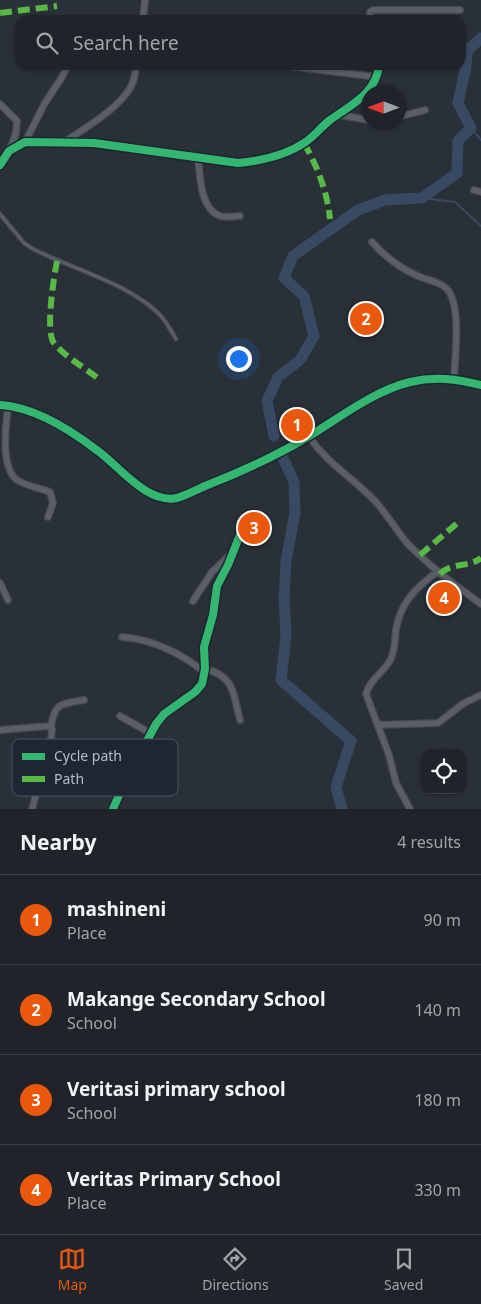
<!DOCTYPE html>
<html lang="en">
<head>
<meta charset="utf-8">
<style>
	:root { --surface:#20242a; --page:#2d3036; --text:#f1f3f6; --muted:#a2a4a8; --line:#3d4147; --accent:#ea580c }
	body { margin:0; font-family:"Noto Sans",sans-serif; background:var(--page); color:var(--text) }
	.controls { position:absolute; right:15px; bottom:15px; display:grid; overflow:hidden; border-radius:10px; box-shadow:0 1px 4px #0004 }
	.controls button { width:45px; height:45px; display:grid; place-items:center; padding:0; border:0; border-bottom:1px solid var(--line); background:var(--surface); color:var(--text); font:25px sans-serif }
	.compass { position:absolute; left:361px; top:85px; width:45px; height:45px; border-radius:50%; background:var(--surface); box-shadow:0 1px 4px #0004; rotate:270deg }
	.you { position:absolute; left:238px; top:358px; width:18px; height:18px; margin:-12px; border:4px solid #fff; border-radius:50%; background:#1a73e8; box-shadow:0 0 0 8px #1a73e833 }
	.badge { display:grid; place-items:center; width:32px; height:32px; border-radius:50%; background:var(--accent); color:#fff; font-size:16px; font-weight:700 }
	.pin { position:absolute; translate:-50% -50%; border:2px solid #fff; box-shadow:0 1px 5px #0006 }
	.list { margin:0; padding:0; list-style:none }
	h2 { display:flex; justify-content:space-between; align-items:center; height:65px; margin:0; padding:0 20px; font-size:21px }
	h2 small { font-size:16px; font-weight:400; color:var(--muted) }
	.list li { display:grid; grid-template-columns:32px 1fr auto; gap:15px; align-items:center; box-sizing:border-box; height:90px; padding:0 20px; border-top:1px solid var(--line) }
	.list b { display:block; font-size:19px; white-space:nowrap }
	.list p { margin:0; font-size:16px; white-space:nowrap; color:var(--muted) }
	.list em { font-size:16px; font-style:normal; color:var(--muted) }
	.icon { flex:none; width:28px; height:28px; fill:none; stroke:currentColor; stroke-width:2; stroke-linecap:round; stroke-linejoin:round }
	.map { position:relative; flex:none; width:481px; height:809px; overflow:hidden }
	.search { position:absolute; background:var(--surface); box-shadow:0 1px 4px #0004; left:15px; right:15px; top:15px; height:55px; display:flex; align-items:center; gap:12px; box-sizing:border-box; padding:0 18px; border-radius:15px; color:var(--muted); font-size:19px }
	.sheet { height:425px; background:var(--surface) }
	nav { display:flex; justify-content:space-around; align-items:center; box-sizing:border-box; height:70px; border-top:1px solid var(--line); background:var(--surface); font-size:14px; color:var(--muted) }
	nav a { display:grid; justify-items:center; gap:2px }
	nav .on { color:var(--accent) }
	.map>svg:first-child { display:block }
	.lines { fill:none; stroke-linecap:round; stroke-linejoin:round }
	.stream { stroke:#384963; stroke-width:2 }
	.river { stroke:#384963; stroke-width:11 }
	.lane-casing { stroke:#484c53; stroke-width:5 }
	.street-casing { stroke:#484c53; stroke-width:8 }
	.lane { stroke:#5a5e66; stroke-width:2.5 }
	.street { stroke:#5a5e66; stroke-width:5.5 }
	.quiet { stroke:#58b947; stroke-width:6; stroke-dasharray:12 6; stroke-linecap:butt }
	.cycleway-casing { stroke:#1d2633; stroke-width:11 }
	.cycleway { stroke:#33b770; stroke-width:8 }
	.key { fill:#1d2633; stroke:#4a5360; stroke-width:1 }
	.key-label { font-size:14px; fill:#b4bcc9 }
</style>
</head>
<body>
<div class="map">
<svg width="481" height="809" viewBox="0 0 481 809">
	<rect width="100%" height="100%" fill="#2a3038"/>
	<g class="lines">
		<!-- stream -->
		<path class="stream" d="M471,128L481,140
			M422,198L455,202L481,226"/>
		<!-- river -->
		<path class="river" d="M274,436L267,401L278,377L300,360L314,336L304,296L284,278L293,256L358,210L385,200L422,198L457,173L458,141L471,128L458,103L466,66L467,51L481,38
			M283,458L294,482L295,513L286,561L284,598L286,635L281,680L351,741L336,787L342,809"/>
		<defs>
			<path id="lane" d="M0,214L24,243L33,249C72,269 128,283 159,314C166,321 171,330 176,339"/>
			<path id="street" d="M143,20L145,0
				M370,20V12L373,10H460
				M281,65L377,77
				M0,104L17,121L16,133L10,149
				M340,115L368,120
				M398,117L425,110
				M25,142L45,103L62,77L68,65
				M64,142C84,129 123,106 132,84C135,78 135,71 137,65
				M198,158C200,175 200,209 220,216C226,218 233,216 240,216
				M0,165L9,151L25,142L94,143L238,163C259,161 286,155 304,143C314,137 321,127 330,120C352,104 376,94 379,65
				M474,190L481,192
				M372,242C383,255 401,269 418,276C426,280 438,281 446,288C462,303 455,357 454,378
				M0,405C34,407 72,431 98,451C120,467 147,504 177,498C187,495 196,490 205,486C241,472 278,455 311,435C342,416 374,391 410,382C435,376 457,379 481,385
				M8,405C6,426 0,467 17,480C26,486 40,488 50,492L53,503L48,517
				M309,437C326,461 348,475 369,495C384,509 394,527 407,543C429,566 455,585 481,604
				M0,583L8,600
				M193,601L212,572L233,552
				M122,637C152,639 183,654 205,673
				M205,669C235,676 233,694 240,720
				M120,716L150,733
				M378,725L438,723L464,703L481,695
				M51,726C55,702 62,704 84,700
				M0,730L49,726L52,728L51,741L32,809
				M113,809L122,788L156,724L164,714L195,692L202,684L205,669L204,647L213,615L217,586L228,565L243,527L252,517
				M410,809L396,783L389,755L366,694C370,678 387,671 392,656C395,647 395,638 396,629C401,601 416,588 438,571"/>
		</defs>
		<!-- lane casing -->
		<use href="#lane" class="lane-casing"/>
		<!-- street casing -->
		<use href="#street" class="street-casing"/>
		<!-- lane -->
		<use href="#lane" class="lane"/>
		<!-- street -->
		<use href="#street" class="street"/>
		<!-- quiet -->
		<path class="quiet" d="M0,13L57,6
			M304,143C318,168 327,191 330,219
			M57,261C54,277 45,331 54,343C66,358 86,368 100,380
			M420,555L461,520
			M440,574C452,562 468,568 481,558"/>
		<defs>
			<path id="cycleway" d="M0,165L9,151L25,142L94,143L238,163C259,161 286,155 304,143C314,137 321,127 330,120C352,104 376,94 379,65
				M0,405C34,407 72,431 98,451C120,467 147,504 177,498C187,495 196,490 205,486C241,472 278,455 311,435C342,416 374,391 410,382C435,376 457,379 481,385
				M113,809L122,788L156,724L164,714L195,692L202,684L205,669L204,647L213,615L217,586L228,565L243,527L252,517"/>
		</defs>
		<!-- cycleway casing -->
		<use href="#cycleway" class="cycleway-casing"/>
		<!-- cycleway -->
		<use href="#cycleway" class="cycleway"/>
	</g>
	<!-- legend -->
	<rect x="12" y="739" width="166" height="57" rx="8" class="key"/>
	<rect x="22" y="753" width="23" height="7" fill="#33b770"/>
	<rect x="22" y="776" width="23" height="6" fill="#58b947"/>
	<g class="key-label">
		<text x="54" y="761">Cycle path</text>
		<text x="54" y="784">Path</text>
	</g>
</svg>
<div class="controls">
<button><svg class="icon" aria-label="locate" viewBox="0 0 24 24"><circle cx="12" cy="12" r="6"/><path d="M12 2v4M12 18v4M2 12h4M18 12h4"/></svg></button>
</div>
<svg class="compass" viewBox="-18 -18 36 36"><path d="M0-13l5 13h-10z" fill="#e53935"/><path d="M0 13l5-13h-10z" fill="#a2a4a8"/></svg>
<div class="you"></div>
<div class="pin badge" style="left:297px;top:425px">1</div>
<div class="pin badge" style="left:366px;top:319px">2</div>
<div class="pin badge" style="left:254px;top:528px">3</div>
<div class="pin badge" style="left:444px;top:598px">4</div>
<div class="search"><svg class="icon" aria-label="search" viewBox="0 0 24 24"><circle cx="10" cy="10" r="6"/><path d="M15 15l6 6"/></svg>Search here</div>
</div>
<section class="sheet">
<h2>Nearby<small>4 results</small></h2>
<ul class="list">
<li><span class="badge">1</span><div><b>mashineni</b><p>Place</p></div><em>90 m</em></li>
<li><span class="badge">2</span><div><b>Makange Secondary School</b><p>School</p></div><em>140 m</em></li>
<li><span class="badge">3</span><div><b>Veritasi primary school</b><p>School</p></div><em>180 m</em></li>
<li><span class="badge">4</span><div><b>Veritas Primary School</b><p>Place</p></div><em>330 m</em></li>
</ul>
</section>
<nav>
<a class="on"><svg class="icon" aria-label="map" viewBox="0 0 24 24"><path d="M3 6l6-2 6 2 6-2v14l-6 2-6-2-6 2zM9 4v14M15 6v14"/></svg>Map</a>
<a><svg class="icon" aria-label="directions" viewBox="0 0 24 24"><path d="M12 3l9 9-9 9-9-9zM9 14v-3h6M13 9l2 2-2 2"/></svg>Directions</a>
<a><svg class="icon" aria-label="saved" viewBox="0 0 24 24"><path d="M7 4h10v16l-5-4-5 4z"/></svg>Saved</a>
</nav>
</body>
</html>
